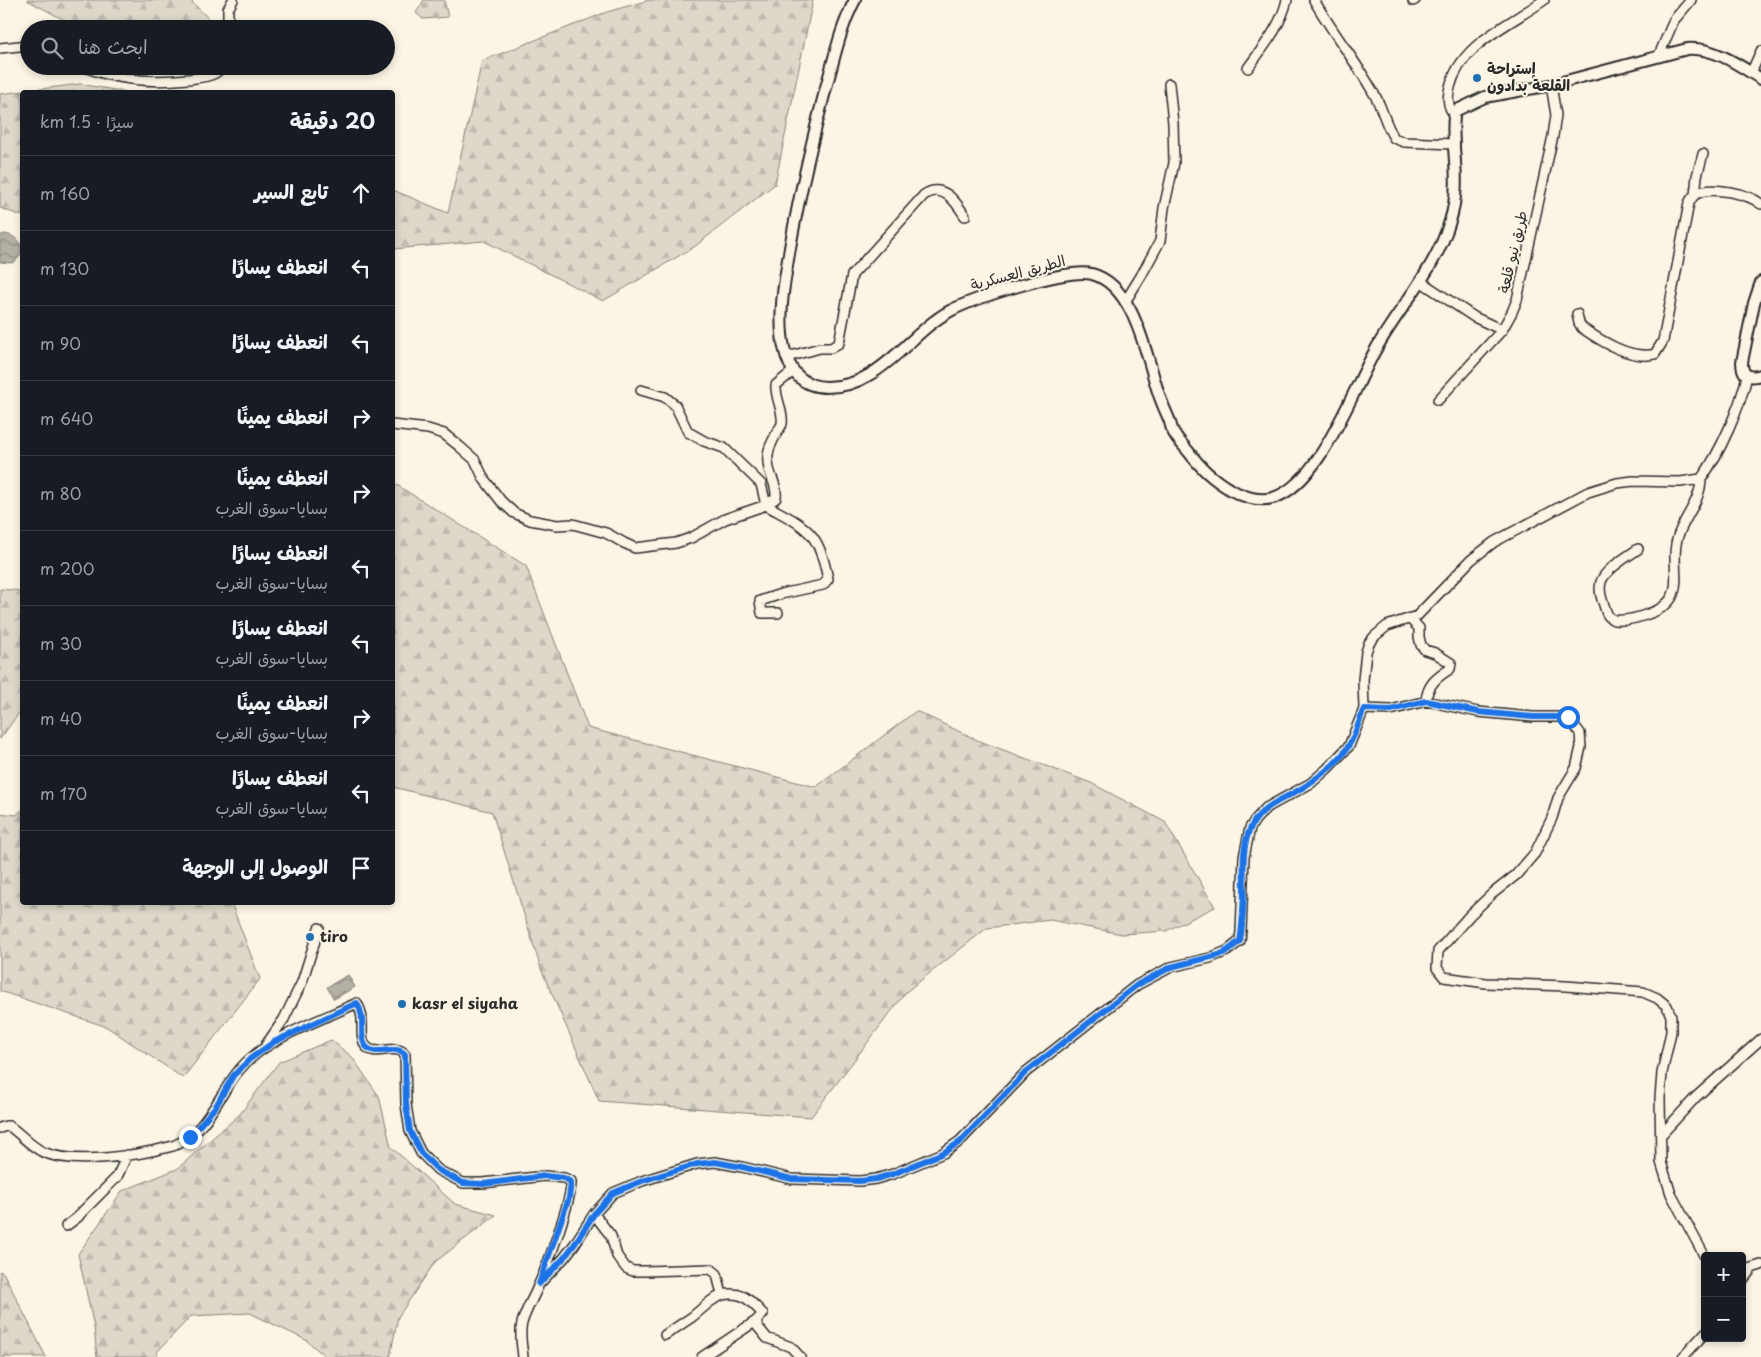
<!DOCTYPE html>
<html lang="ar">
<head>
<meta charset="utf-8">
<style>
	:root { --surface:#171b24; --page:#20242c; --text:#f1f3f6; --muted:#9ea1a6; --line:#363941 }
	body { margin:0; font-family:"Playpen Sans","Playpen Sans Arabic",sans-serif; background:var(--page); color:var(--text); direction:rtl }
	.controls { position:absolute; right:15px; bottom:15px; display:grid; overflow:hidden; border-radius:5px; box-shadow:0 2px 8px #0003 }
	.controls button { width:45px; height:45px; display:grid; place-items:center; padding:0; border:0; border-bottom:1px solid var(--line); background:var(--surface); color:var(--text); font:25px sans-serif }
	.stop { position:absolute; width:15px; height:15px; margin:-11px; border:4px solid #1a73e8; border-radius:50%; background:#fff }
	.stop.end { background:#1a73e8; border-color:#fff; box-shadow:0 1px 5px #0008 }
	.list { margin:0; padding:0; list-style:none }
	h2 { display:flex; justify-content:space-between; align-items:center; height:65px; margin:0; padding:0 20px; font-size:21px }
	h2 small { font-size:16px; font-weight:400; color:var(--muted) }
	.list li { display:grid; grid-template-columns:32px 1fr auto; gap:15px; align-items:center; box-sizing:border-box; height:75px; padding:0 20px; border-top:1px solid var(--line) }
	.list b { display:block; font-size:19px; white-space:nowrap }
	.list p { margin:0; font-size:16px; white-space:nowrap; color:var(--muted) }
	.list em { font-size:16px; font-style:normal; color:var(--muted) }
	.icon { flex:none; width:28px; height:28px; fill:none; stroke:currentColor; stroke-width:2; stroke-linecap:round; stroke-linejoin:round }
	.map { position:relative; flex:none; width:1761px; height:1357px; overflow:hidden; direction:ltr }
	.search { position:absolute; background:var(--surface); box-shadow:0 2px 8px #0003; left:20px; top:20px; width:375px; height:55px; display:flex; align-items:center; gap:12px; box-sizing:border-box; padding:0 18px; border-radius:28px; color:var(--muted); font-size:19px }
	.panel { position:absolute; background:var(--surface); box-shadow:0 2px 8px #0003; left:20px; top:90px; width:375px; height:815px; border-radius:5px; direction:rtl }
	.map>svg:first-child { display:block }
	.forest { fill:url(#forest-firs); stroke:#84827a }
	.cemetery { fill:url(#cemetery-stones); stroke:#84827a }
	.water { fill:url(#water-waves); stroke:#7d7b74 }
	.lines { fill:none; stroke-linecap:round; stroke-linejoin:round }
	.minor-casing { stroke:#2b2b2b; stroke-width:12 }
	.major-casing { stroke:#2b2b2b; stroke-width:14 }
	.minor { stroke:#fcf5e5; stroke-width:9 }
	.major { stroke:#fcf5e5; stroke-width:10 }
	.route { stroke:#1a73e8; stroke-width:6 }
	.poi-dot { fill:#1f6fb2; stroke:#fcf5e5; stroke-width:2 }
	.labels { text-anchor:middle; stroke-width:4; stroke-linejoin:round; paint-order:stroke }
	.poi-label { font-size:15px; font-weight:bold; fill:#2b2b2b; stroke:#fcf5e5; text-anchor:start }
	.street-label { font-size:15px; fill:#2b2b2b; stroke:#fcf5e5 }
</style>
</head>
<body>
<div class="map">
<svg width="1761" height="1357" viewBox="0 0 1761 1357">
	<defs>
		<pattern id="forest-firs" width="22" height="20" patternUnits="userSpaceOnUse" patternTransform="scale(1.25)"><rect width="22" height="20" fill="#ded8ca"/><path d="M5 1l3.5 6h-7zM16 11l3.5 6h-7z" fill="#bfbaae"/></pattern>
		<pattern id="cemetery-stones" width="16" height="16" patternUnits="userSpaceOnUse" patternTransform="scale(1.25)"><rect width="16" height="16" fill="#ded8ca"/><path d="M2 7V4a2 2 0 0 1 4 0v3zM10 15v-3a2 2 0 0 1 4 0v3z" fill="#bfbaae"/></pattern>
		<pattern id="water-waves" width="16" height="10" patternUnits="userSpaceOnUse" patternTransform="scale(1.25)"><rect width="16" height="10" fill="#b4b0a5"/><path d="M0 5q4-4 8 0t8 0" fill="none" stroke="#938f87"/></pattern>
	</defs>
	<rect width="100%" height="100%" fill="#fcf5e5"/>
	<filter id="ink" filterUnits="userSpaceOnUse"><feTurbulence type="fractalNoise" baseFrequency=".02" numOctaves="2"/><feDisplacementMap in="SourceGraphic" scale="10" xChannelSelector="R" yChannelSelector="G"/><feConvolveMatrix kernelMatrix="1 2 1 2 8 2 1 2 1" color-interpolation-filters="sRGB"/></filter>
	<g filter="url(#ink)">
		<!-- forest -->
		<path class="forest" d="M27,0H190L208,18L207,29H81Z
			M649,0H813L775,184L694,247L603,301L484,241L393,249V190L448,213L482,61L607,12Z
			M80,84L126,92H22V216L0,208V94Z
			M392,482L526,566L588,728L816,787L916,711L977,740L1091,783L1165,822L1215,907L1166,931L1122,934L1050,920L987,928L906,992L811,1117L599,1101L541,969L492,812L393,787Z
			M0,589L22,591V709L0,739Z
			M22,810V902L231,903L260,979L183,1078L107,1027L0,991V813L16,815Z
			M331,1040L352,1057L379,1096L391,1147L455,1204L496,1215L435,1262L398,1317L390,1357H326L306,1340L250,1313L191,1316L157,1352L158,1357H97L94,1327L78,1254L122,1191L177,1169L240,1114L279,1062Z
			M0,1271L4,1274L46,1357H0Z"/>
		<!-- cemetery -->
		<path class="cemetery" d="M424,0H444L448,17L423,19L416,13Z"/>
		<!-- water -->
		<path class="water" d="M4,234C22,235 28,255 12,263L0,262V236Z
			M348,975L355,987L334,999L327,987Z"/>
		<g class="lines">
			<defs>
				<path id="minor" d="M1314,0C1332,32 1355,60 1373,92C1382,106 1385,124 1394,138L1404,142L1454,144
					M1413,1L1415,0
					M228,29V9L233,0
					M0,48L29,45
					M1659,55L1674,20L1691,0
					M83,66C117,81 152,83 188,79C202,77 215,77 223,66
					M1248,68C1264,46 1281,26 1287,0
					M1751,73L1761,51
					M1455,111L1451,110C1447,102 1448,96 1450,87C1461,43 1510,25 1544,0
					M1695,195L1697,176L1703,154
					M1420,281L1474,317L1502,330
					M1125,302L1141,276L1160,241L1164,208L1174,163L1173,123L1169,84
					M1577,314L1579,323L1582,328C1601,341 1631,360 1655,354L1663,341L1689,203C1691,200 1692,196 1696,194C1711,185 1749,194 1761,204
					M787,357L820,348H831L839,343L852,275L924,195C943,182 956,202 965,216
					M641,390L665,397L675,405L688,432L704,441L724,448L761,484L766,505C781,514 801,522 812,536C821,547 825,565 828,579L823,585L781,594L760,601L762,613H778
					M1438,400L1502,330L1512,312L1517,300L1553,136L1556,115L1551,85
					M392,425L428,429L444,434L459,446L475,460L484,479L501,501L514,513L530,520L557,525L573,524L606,533L624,543L635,548L676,543L691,538L725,519L766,505L776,498C777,489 774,483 771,475C763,454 771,443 782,424C784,410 775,399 776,385L792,372
					M1638,549C1628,556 1604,570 1601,582C1599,589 1601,598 1604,605C1606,612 1607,617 1614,620C1625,621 1638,618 1648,614C1693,599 1667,567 1678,536C1685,516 1701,500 1701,479
					M1410,619L1419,628V637L1421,645L1425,650L1435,653L1451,663L1450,669C1437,677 1427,685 1426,701
					M1364,709L1391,710L1426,701L1478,712L1533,717H1568L1580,733L1581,747L1576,768L1558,798L1552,818L1535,853L1516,875L1492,894L1470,915L1438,951L1437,968L1444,977L1486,983L1566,986L1643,992L1657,998L1667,1006L1671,1016V1032L1662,1073L1660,1098L1661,1162L1671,1194L1705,1257
					M266,1045L284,1019L302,982L319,928
					M0,1128L6,1126H9C21,1134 30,1146 43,1152C75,1166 140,1155 173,1146C213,1130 220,1084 251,1058C279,1034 323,1019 357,1003C367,1020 358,1033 365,1045C374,1059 394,1042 405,1054L406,1104L410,1131L421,1153L438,1170L463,1183H483L545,1176L564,1178L571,1181C573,1196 547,1267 539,1284C534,1297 526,1309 522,1323C519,1334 522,1345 523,1357
					M1661,1135L1696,1097L1761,1039
					M594,1214L611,1236L617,1256L626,1268L633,1271H645L711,1269L717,1274L722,1295L711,1301L692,1317L665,1335
					M66,1226L78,1217L82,1212L117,1177L127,1155
					M1742,1271L1761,1265
					M1742,1281L1752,1268
					M539,1284L564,1258L574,1245L594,1214L613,1193L642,1181L697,1164L715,1162L742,1167L792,1179L860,1181L876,1179L893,1174L943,1153L960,1141L1026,1072L1137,985L1171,967L1210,958L1227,951L1240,941L1241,931L1244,857L1250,828L1255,820L1266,808L1311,783L1327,769L1349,746L1364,709L1363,680L1366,652L1369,643L1375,636L1387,626L1417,616L1471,560L1494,542L1588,492L1617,483L1633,481L1680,482L1701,479C1720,453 1740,408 1747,376
					M722,1295C744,1291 748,1299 763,1314L756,1321L758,1327L767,1338L791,1347L800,1357
					M702,1357L756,1321
					M1683,1357L1705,1333"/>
				<path id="major" d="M855,0C840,28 834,60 825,91C809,153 794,216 785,279C779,316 774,387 827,387C841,387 856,383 869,375C899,358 919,328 950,311C974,298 1067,268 1092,274C1133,285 1145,350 1156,385C1159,397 1164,408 1169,419C1171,424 1171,429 1174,433C1177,439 1183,445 1188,451C1201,468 1211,478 1231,490C1244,497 1258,502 1273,498C1320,484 1353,389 1376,349C1400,306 1436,269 1450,221C1458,197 1456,172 1454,148C1454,135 1452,124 1455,111L1485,97L1551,85L1687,49C1714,47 1739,65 1761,79
					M1761,282L1754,303L1742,362C1742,375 1748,379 1761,375"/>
			</defs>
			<!-- minor casing -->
			<use href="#minor" class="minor-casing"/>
			<!-- major casing -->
			<use href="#major" class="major-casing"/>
			<!-- minor -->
			<use href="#minor" class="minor"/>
			<!-- major -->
			<use href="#major" class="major"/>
		</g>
	</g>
	<g class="lines" filter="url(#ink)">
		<!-- route -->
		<path class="route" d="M190,1137L216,1106L233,1076L250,1059L274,1042L357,1003C367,1020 358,1033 365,1045C374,1059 394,1043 405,1054L406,1104L410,1131L421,1153L438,1170L463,1183L483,1184L545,1176L564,1178L571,1182L569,1198L539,1284L564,1258L574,1245L594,1214L613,1193L642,1181L697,1164L715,1162L742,1167L792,1179L860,1181L876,1179L893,1174L943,1153L960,1142L1026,1072L1137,985L1171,967L1219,955L1227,951L1240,941C1243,925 1243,908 1244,892C1244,870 1241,847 1251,827C1263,802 1291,798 1311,782C1325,772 1341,760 1349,745C1356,734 1359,721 1364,709L1391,710L1426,701L1478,712L1533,717H1568"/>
	</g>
	<!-- markers -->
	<g class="poi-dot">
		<circle cx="1477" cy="78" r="5"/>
		<circle cx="310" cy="937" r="5"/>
		<circle cx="402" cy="1004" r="5"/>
	</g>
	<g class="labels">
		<!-- poi labels -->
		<g class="poi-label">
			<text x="1487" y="74">إستراحة<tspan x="1487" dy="17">القلعة بدادون</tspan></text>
			<text x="320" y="942">tiro</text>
			<text x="412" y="1009">kasr el siyaha</text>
		</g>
		<!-- street labels -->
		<g class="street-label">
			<text transform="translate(1513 252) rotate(-77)" y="5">طريق نيو قلعة</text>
			<text transform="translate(1018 273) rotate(-15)" y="5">الطريق العسكرية</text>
		</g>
	</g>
</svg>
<div class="controls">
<button>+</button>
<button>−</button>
</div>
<div class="stop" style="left:1568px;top:717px"></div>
<div class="stop end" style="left:190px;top:1137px"></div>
<div class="search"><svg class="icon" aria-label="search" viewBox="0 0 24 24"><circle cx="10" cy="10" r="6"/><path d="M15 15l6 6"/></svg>ابحث هنا</div>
<section class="panel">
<h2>20 دقيقة<small>سيرًا · 1.5 km</small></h2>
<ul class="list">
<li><svg class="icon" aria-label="ahead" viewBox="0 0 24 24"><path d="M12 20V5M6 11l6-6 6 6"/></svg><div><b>تابع السير</b></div><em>160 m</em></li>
<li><svg class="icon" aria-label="left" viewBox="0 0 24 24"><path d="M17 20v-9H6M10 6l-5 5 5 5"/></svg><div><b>انعطف يسارًا</b></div><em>130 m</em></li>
<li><svg class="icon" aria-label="left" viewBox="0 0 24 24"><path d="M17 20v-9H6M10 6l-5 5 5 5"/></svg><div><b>انعطف يسارًا</b></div><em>90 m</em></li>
<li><svg class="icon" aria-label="right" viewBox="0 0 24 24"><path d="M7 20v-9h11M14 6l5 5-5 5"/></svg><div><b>انعطف يمينًا</b></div><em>640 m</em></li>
<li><svg class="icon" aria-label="right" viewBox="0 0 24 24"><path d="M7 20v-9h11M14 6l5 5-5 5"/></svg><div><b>انعطف يمينًا</b><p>بسايا-سوق الغرب</p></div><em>80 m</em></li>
<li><svg class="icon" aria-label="left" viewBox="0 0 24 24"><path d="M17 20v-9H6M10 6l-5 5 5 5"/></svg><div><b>انعطف يسارًا</b><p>بسايا-سوق الغرب</p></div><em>200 m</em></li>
<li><svg class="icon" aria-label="left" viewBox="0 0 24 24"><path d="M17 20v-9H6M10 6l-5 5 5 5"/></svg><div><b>انعطف يسارًا</b><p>بسايا-سوق الغرب</p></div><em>30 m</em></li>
<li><svg class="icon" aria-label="right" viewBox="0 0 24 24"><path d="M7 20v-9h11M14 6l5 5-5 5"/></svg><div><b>انعطف يمينًا</b><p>بسايا-سوق الغرب</p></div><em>40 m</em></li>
<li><svg class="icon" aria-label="left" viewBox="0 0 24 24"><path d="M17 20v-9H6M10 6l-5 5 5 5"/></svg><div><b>انعطف يسارًا</b><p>بسايا-سوق الغرب</p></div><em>170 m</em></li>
<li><svg class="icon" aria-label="arrive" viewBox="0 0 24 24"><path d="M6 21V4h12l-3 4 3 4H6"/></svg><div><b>الوصول إلى الوجهة</b></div></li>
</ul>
</section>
</div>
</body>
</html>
